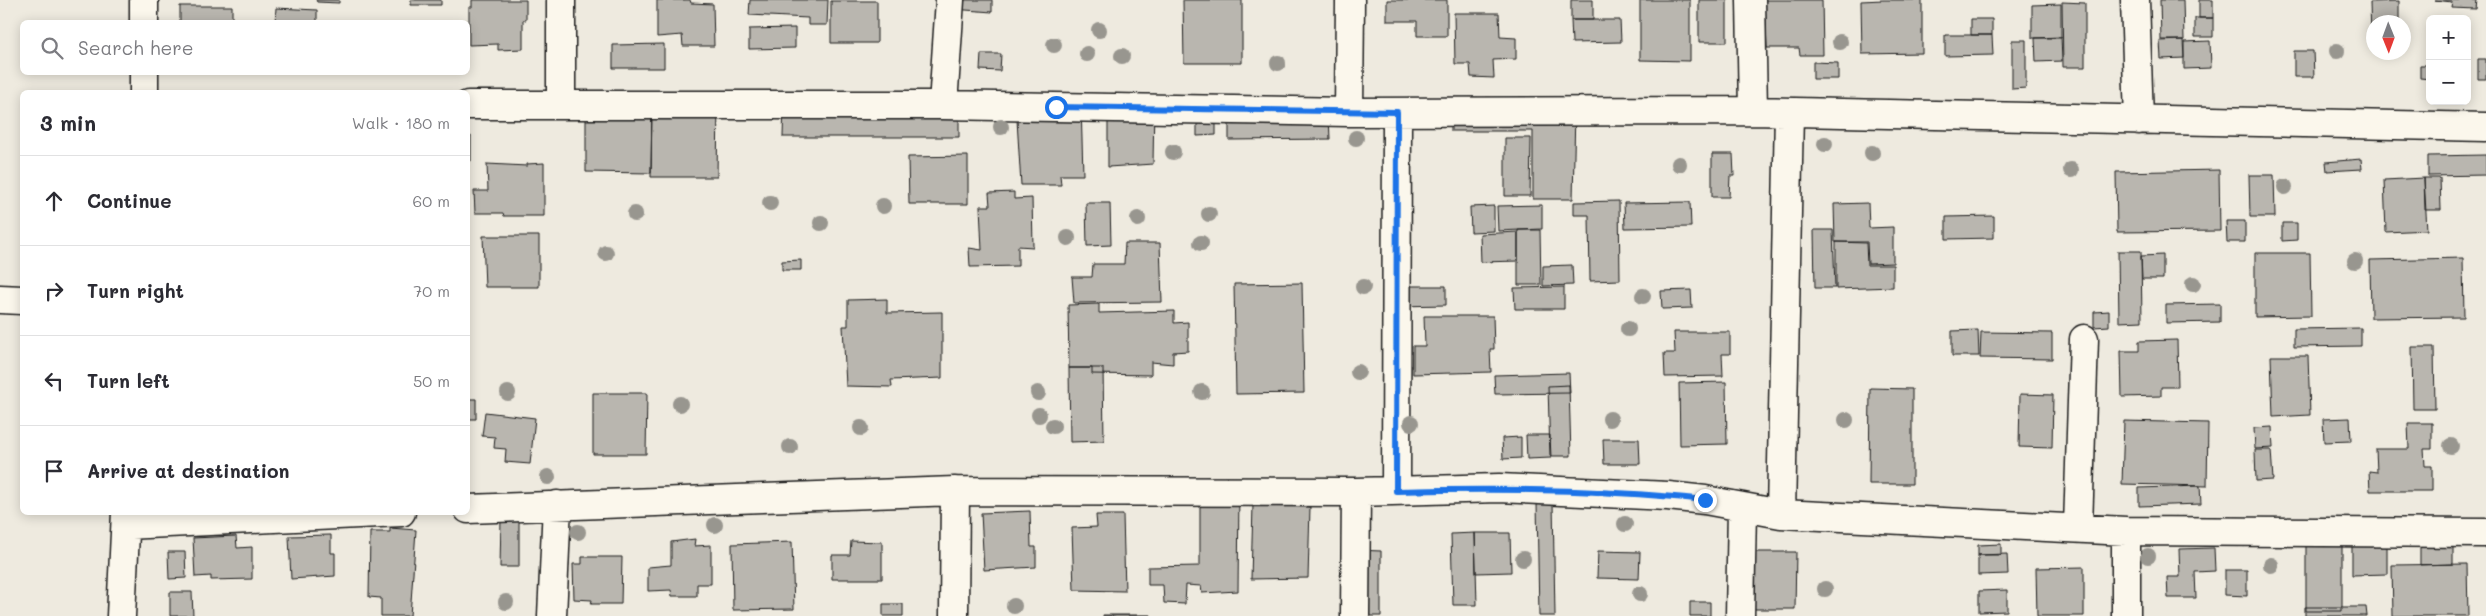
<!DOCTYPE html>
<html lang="en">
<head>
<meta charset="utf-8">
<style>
	:root { --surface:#fff; --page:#f7f7f7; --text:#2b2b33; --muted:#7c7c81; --line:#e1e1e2 }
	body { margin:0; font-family:Mali,sans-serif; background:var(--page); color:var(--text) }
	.controls { position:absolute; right:15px; top:15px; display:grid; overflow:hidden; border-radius:8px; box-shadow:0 2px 12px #0003 }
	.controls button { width:45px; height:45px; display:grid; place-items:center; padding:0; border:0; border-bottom:1px solid var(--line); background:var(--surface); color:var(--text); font:25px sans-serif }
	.compass { position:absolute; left:2366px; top:15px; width:45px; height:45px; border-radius:50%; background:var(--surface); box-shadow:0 2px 12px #0003; rotate:179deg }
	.stop { position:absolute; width:15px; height:15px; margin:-11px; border:4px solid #1a73e8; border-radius:50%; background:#fff }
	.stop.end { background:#1a73e8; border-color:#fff; box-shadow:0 1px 5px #0008 }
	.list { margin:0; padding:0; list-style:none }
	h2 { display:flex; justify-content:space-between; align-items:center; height:65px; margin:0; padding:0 20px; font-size:21px }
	h2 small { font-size:16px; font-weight:400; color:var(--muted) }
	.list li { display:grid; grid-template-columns:32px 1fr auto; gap:15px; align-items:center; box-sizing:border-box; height:90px; padding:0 20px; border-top:1px solid var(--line) }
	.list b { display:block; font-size:19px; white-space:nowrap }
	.list em { font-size:16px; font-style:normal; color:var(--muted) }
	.icon { flex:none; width:28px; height:28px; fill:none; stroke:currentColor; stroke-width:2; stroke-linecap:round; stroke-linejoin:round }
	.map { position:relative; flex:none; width:2486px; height:616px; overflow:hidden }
	.search { position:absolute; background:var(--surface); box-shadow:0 2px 12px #0003; left:20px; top:20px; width:450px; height:55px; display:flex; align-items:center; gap:12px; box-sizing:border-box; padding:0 18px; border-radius:8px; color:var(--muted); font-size:19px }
	.panel { position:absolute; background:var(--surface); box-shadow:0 2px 12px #0003; left:20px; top:90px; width:450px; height:425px; border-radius:8px }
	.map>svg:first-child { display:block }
	.building { fill:#b9b6af; stroke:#1c1c1c }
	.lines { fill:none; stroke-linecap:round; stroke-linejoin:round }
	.minor-casing { stroke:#1c1c1c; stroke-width:31 }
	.minor { stroke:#fbf7ec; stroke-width:28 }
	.tree { fill:#98968f }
	.route { stroke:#1a73e8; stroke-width:6 }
</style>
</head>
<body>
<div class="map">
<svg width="2486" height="616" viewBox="0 0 2486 616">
	<rect width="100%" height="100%" fill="#eeeadf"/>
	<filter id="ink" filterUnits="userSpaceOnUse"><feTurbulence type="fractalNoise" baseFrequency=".02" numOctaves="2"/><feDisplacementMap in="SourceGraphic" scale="10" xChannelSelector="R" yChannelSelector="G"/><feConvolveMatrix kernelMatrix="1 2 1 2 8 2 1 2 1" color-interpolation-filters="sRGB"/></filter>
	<g filter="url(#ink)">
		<!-- building -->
		<path class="building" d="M316,0H339V3L317,2Z
			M411,0H441V5H411Z
			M472,0H526V20H523V49L498,50V44L469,45V7H472Z
			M657,0H690L691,3L713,4L714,46H683L682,35L657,37Z
			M750,0H828L827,25H808V18L749,15Z
			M954,0H992V12L953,9Z
			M1183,0H1242V63H1184Z
			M1387,0H1447V36H1417V21H1387Z
			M1571,0H1593V20H1571Z
			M1640,0H1690V61L1640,60Z
			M1699,0H1727V42H1699Z
			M1765,0H1822L1823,55H1800L1799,48H1767Z
			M1883,0H1922V53L1862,54L1861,1Z
			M2160,0H2183L2184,40H2161Z
			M2199,0H2213V18H2199Z
			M2435,0H2477L2476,9L2451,8L2452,2Z
			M831,1H877V43H831Z
			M2399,1V22H2374V40H2371L2370,2Z
			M2062,2L2085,3V67H2063Z
			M2061,4V38H2032V5Z
			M180,6H232V22H180Z
			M276,8L317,10V22H275Z
			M1454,13H1499L1500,37L1516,38V59L1493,60L1494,78L1471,77L1470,64H1455Z
			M2195,18H2213V37H2195Z
			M1971,19H1992V35H1971Z
			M1571,20H1620L1621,42L1572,43Z
			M795,28V48L749,49V29Z
			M1945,35H1992L1993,55L1945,56Z
			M2061,37L2062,61L2036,62L2035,38Z
			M2012,40H2026V88L2012,89Z
			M2183,40L2184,58L2161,59L2160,41Z
			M2210,41L2211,68L2184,69V42Z
			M664,44V68H613V45Z
			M2294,51H2313L2314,77H2294Z
			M981,54H1001L1000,71L980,70Z
			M2478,59H2486V79H2478Z
			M1813,62L1838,63V79H1813Z
			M2420,65H2430V79L2420,78Z
			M586,101L652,102L651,173L586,172Z
			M652,102H718L717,177H651Z
			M784,102L959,103V137H783Z
			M1154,102L1153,164L1108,167V121Z
			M1081,104L1083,175H1060L1061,185H1021L1017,120L1055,117Z
			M1197,109H1216V135L1197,136Z
			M1451,111H1575L1573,199H1533V131H1451Z
			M1229,116H1329L1330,139L1229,140Z
			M468,136H471V161H468Z
			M1505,138H1531L1530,196H1505Z
			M1712,154H1733L1734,176H1730L1729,197H1712Z
			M2486,155V175L2428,176V156Z
			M968,156V204H909L908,157Z
			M2361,159L2362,169L2327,171L2326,162Z
			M544,163V216H504L503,213H475L474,191H488L487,164L527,166V164Z
			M2219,170L2220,231L2117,232L2116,172Z
			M2249,175H2274L2275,217H2250Z
			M2424,178H2440L2441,210H2425Z
			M2424,178L2427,230L2386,232L2384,180Z
			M1014,192V199L1032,198L1033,247L1018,246V266L970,267L969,248L982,250L980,206H990L989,193Z
			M1619,201L1620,280L1590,281L1589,215H1574V202Z
			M1690,202L1691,227L1625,228L1624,203Z
			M1086,203H1110L1111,245L1087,246Z
			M1868,203L1869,228L1893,227V263L1868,264L1867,242H1835L1834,204Z
			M1542,205V229L1498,231L1497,206Z
			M1494,206V231L1471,232L1470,207Z
			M1994,216V238L1946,239V217Z
			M2226,221H2245V242H2227Z
			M2282,223H2297V240L2282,241Z
			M1518,230H1540L1541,285H1518Z
			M1814,230H1833L1835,288H1815Z
			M1518,232V261L1481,262L1480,234Z
			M483,236H539V287H485Z
			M1836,242L1866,243L1867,265H1893V287L1836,289Z
			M1125,243H1160L1162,302L1074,303L1072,277H1092L1093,264H1124Z
			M2118,251H2141L2142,321L2119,322Z
			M2255,253H2310L2311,316L2255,317Z
			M2163,255V279H2142L2141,256Z
			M2463,258L2464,317L2371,318L2370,260Z
			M801,260V270H782V261Z
			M1572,265L1573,285L1543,286V266Z
			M1302,283L1304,393L1236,394L1234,284Z
			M1397,286H1446V305L1398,306Z
			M1564,287V309H1515L1514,288Z
			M1691,290L1692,308L1662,309L1661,291Z
			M887,299V313L942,312V378L891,380L892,387L846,386L843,326H848V300Z
			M1099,304V313L1174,311V323L1188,322V351L1173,352V364L1151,362V375L1092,374V368H1069L1068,305Z
			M2220,304V322L2166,323V305Z
			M2109,311V326L2094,327V312Z
			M1424,316H1493L1494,349H1490L1491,372L1413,374V346H1425Z
			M2361,328V346L2294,347V329Z
			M1978,330L1979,356H1952V331Z
			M1674,332H1730V354H1722L1723,376L1665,377L1664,353H1675Z
			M1981,332L2052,333V359L1980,358Z
			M2177,340L2178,387H2161V396L2122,397L2121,351H2139V341Z
			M2412,347H2434L2435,409H2413Z
			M2271,356H2308L2310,415L2273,417Z
			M1069,368H1103L1104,441L1070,442Z
			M1569,373L1570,393L1495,394L1494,375Z
			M1726,382L1727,444L1680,445L1679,383Z
			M1569,385L1571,456H1550L1548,386Z
			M1870,388L1912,389V484H1869Z
			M593,393H647L646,454H593Z
			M2020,394L2053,395L2052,448L2019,447Z
			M468,399H476V419H468Z
			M485,412L535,418L530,464L505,462L506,449L494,448L495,437L482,436Z
			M2350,418L2351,441L2324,442L2323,419Z
			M2124,421L2208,423L2207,486L2122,484Z
			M2408,423H2432V449H2424L2425,466H2432V491H2370L2369,471L2377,472L2376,449H2409Z
			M2272,427L2273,448L2255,449L2254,428Z
			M1526,435H1550L1551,458L1527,459Z
			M1521,437V458L1503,459L1502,438Z
			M1603,439H1639L1640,464H1604Z
			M2255,450H2271L2273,480L2256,481Z
			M2200,486L2201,504L2139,506V488Z
			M1200,492H1239L1238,591L1202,593L1201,586L1186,585L1185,604L1164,603L1163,585H1148V567L1200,566Z
			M1537,502H1553L1555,616H1539Z
			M1253,505L1310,507L1308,578L1251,579Z
			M1030,511L1031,547H1036V567L984,570L981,513Z
			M1096,515H1123L1125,591L1074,590L1072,528L1097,527Z
			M501,519H519V567H500Z
			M390,528L416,530L410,616H381V598L369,597L370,532H390Z
			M1475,533H1510L1511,572L1476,573Z
			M1475,533L1477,605H1453L1451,534Z
			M331,535V553H335V576L291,579L289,536Z
			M236,536L237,548L252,547V579L211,580V576L195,577L193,538Z
			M695,539L694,546L711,545V584H697V596H672L671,590L648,591V567L671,565V542Z
			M2420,539H2453V564L2420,565Z
			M2306,540H2342V611H2306Z
			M851,541L882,542V579H832V555H850Z
			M792,542L794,609L733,610L732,544Z
			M2352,542H2387V574L2352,575Z
			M2001,544V555H1978V545Z
			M2214,548L2215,571L2195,572L2196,598H2168L2167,577H2180L2179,549Z
			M1356,550L1381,551V616H1357Z
			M1598,551L1640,552L1639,579L1597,578Z
			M168,552H185L186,578L169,579Z
			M1754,552H1796L1795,609H1754Z
			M2007,554L2008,574L1978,575V555Z
			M582,557H622L621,604H591L592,600L574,599L573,564H582Z
			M2467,564L2468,616H2393L2392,565Z
			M2084,567V616H2037L2036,568Z
			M2225,570H2247V596L2225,595Z
			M2007,590V611L1979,612V591Z
			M170,592H192L193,616H170Z
			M1690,602H1710V616H1690Z
			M883,604H903V616H883Z
			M2305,607H2366L2367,616H2305Z
			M1103,615H1151V616H1103Z"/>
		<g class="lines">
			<defs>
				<path id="minor" d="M144,0V22
					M561,0V104
					M1751,0L1753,111
					M2135,0L2139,120
					M144,72V92
					M468,105H943L1349,112L1753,111L2486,127
					M943,105L950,0
					M1349,112L1350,0
					M0,299L22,300
					M1396,491L1397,112
					M468,509L955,491L1356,492L1499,488L1668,496L1705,500L1781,514L2126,531L2486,533
					M1781,514L1789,112
					M126,525L401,512
					M2078,527L2084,339
					M121,616L126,512
					M552,616L557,505
					M954,616L955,491
					M1355,616L1356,492
					M1740,616L1742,509
					M2126,616V531"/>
			</defs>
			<!-- minor casing -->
			<use href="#minor" class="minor-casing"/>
			<!-- minor -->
			<use href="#minor" class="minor"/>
		</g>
		<!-- trees -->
		<g class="tree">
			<circle cx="1099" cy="30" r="8"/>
			<circle cx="1840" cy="42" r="8"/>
			<circle cx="1054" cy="45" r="8"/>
			<circle cx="2337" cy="51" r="8"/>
			<circle cx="1087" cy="54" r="8"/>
			<circle cx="1122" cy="56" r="8"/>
			<circle cx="1278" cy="63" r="8"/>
			<circle cx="1001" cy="127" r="8"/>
			<circle cx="1356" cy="138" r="8"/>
			<circle cx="1825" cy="144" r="8"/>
			<circle cx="1173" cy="152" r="8"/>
			<circle cx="1872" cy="153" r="8"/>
			<circle cx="1679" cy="164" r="8"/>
			<circle cx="2071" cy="170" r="8"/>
			<circle cx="2285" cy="187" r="8"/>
			<circle cx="770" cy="203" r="8"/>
			<circle cx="883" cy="206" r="8"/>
			<circle cx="635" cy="214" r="8"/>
			<circle cx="1209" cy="214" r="8"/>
			<circle cx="1138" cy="219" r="8"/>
			<circle cx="821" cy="223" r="8"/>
			<circle cx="1068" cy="238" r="8"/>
			<circle cx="1201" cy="243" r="8"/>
			<circle cx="606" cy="253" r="8"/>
			<circle cx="2355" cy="261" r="8"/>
			<circle cx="2193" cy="284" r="8"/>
			<circle cx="1363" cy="287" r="8"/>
			<circle cx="1643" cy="296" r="8"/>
			<circle cx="1628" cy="329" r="8"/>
			<circle cx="1358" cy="372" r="8"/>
			<circle cx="1202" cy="392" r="8"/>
			<circle cx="508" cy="393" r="8"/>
			<circle cx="1038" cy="393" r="8"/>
			<circle cx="680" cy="404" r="8"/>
			<circle cx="1039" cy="415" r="8"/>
			<circle cx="1610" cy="419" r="8"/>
			<circle cx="1846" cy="420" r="8"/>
			<circle cx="1411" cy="423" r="8"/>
			<circle cx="1053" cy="426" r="8"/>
			<circle cx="861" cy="428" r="8"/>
			<circle cx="2451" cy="446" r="8"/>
			<circle cx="790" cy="447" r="8"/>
			<circle cx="548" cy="477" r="8"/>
			<circle cx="1625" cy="524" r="8"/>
			<circle cx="715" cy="525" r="8"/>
			<circle cx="578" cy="532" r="8"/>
			<circle cx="2148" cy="556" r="8"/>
			<circle cx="1523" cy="559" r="8"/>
			<circle cx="2271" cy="565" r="8"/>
			<circle cx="1825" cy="589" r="8"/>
			<circle cx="1640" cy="594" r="8"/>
			<circle cx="506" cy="602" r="8"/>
			<circle cx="1014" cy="606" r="8"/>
		</g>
	</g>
	<g class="lines" filter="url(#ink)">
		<!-- route -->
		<path class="route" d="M1056,107L1397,112L1396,491C1499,488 1602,489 1705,500"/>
	</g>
</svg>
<div class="controls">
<button>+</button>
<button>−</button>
</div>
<svg class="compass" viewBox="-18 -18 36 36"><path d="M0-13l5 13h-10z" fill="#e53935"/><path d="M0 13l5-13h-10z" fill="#7c7c81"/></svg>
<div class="stop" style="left:1056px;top:107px"></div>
<div class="stop end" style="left:1705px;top:500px"></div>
<div class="search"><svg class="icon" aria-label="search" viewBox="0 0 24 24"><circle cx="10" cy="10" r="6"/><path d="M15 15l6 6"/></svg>Search here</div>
<section class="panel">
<h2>3 min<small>Walk · 180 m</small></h2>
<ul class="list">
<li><svg class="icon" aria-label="ahead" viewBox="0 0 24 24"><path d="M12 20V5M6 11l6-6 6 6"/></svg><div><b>Continue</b></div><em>60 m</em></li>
<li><svg class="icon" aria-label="right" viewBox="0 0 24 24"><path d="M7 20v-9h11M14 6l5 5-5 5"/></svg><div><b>Turn right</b></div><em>70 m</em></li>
<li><svg class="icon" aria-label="left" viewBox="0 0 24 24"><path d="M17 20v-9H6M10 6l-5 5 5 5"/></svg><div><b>Turn left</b></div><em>50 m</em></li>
<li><svg class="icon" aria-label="arrive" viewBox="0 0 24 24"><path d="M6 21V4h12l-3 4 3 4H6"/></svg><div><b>Arrive at destination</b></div></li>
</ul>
</section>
</div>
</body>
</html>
